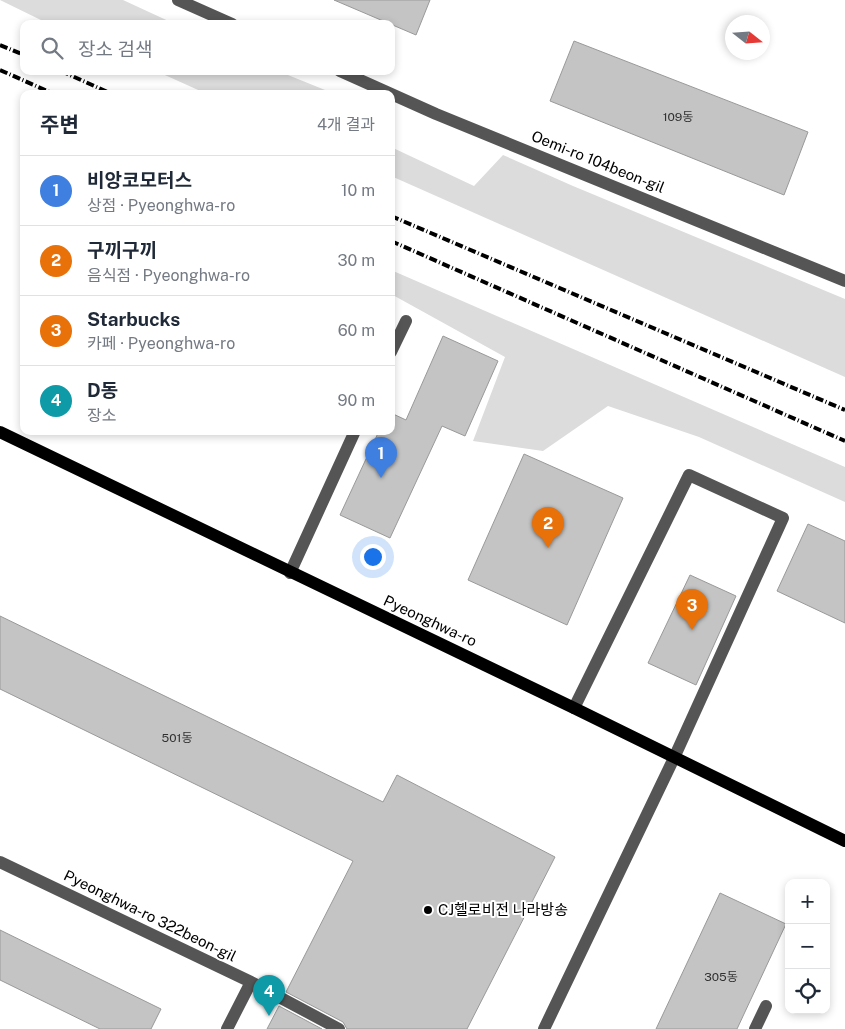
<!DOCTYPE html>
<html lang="ko">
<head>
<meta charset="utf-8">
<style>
	:root { --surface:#fff; --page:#f2f2f3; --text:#1f2937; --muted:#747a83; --line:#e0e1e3; --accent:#ea580c }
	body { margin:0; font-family:"Public Sans","Noto Sans KR",sans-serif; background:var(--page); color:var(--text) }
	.controls { position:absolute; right:15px; bottom:15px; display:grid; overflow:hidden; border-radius:10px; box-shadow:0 2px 8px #0003 }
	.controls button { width:45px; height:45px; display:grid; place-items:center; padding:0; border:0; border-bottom:1px solid var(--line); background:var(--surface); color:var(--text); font:25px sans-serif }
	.compass { position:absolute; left:725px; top:15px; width:45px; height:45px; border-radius:50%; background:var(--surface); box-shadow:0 2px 8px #0003; rotate:107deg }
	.you { position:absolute; left:372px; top:556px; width:18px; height:18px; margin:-12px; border:4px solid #fff; border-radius:50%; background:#1a73e8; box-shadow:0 0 0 8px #1a73e833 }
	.badge { display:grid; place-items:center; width:32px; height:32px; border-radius:50%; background:var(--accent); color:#fff; font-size:16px; font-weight:700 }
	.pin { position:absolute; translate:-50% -41px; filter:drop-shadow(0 1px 2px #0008) }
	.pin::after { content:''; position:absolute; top:26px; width:18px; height:15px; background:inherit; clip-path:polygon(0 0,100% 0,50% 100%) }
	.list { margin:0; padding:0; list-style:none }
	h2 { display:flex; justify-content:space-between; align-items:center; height:65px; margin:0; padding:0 20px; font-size:21px }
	h2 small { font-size:16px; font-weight:400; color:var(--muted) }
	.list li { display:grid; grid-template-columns:32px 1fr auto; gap:15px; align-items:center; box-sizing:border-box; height:70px; padding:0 20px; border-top:1px solid var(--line) }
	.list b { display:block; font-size:19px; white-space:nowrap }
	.list p { margin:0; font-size:16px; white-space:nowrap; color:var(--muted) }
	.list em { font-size:16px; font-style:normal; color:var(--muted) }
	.icon { flex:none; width:28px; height:28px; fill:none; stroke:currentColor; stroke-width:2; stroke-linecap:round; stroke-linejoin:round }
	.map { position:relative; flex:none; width:845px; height:1029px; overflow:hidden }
	.search { position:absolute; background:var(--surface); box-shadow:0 2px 8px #0003; left:20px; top:20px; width:375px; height:55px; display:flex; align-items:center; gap:12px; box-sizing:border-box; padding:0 18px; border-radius:10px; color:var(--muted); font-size:19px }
	.panel { position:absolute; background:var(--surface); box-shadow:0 2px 8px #0003; left:20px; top:90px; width:375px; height:345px; border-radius:10px }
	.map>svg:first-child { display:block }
	.green { fill:#dcdcdc }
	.building { fill:#c4c4c4; stroke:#999 }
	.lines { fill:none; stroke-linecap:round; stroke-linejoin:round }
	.minor { stroke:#555; stroke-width:12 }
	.major { stroke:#000; stroke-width:12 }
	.rail { stroke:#000; stroke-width:4; stroke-dasharray:8 2.5 1 2.5; stroke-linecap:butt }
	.poi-dot { fill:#000; stroke:#fff; stroke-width:2 }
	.labels { text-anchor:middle; stroke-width:4; stroke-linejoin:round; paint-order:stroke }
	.number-label { font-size:12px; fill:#313131 }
	.street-label { font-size:15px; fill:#000; stroke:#fff }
	.poi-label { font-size:15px; fill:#000; stroke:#fff; text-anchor:start }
</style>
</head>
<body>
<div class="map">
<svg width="845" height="1029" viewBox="0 0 845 1029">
	<rect width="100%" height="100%" fill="#fff"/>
	<!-- green -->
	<path class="green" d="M0,0H123L175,24H49Z
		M156,71H278L335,94H207Z
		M391,147L474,186L503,155L573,186L845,299V377L391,176Z
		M391,270L845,467V502L699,437L608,406L543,451L473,441L505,357L391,294Z"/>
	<!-- building -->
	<path class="building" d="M334,0H430L416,35Z
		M574,41L808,132L784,195L550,101Z
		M443,336L498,361L465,436L442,426L390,538L340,515L379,431H391V413L406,420Z
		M524,454L623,498L567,625L468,580Z
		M808,524L845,541V623L777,591Z
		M690,575L736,596L696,685L648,663Z
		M0,616L383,802L397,775L555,857L467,1029H347L343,1022L286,992L353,861L0,689Z
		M720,893L786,924L737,1029H656Z
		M0,930L161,1009L151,1029H100L0,980Z
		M279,1006L322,1029H267Z"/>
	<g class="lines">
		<!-- minor -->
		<path class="minor" d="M178,0L232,24
			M340,71L436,114L845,281
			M391,352L406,321
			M290,573L355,431
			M0,862L251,982L339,1029
			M227,1029L251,982
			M544,1029L674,758L783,518L689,475L574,708
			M755,1029L766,1006"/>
		<!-- major -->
		<path class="major" d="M0,432L574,708L845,841"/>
		<!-- rail -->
		<path class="rail" d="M0,45L24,55
			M0,70L54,94
			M61,71L112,94
			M391,216L845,410
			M391,241L845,441"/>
	</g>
	<!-- markers -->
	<circle class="poi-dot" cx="428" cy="910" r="5"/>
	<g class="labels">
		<!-- number labels -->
		<g class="number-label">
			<text x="678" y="121">109동</text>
			<text x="177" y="742">501동</text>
			<text x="721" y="981">305동</text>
		</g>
		<!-- street labels -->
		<g class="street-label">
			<text transform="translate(598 162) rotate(22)" y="5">Oemi-ro 104beon-gil</text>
			<text transform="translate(430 621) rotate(25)" y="5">Pyeonghwa-ro</text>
			<text transform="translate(150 916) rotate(26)" y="5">Pyeonghwa-ro 322beon-gil</text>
		</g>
		<!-- poi labels -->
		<g class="poi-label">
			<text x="438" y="915">CJ헬로비전 나라방송</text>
		</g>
	</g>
</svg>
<div class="controls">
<button>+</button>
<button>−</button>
<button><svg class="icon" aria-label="locate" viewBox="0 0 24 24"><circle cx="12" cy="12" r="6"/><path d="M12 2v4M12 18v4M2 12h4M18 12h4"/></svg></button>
</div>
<svg class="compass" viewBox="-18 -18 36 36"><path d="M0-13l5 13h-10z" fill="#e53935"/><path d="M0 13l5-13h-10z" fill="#747a83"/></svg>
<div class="you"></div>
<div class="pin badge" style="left:381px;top:478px;background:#3f7fe0">1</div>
<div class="pin badge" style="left:548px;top:548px;background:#e8710a">2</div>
<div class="pin badge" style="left:692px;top:630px;background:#e8710a">3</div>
<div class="pin badge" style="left:269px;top:1016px;background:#0f9aa8">4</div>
<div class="search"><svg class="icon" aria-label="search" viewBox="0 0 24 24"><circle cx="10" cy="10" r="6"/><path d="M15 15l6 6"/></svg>장소 검색</div>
<section class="panel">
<h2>주변<small>4개 결과</small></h2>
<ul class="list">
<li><span class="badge" style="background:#3f7fe0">1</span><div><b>비앙코모터스</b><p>상점 · Pyeonghwa-ro</p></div><em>10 m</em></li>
<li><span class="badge" style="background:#e8710a">2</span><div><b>구끼구끼</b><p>음식점 · Pyeonghwa-ro</p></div><em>30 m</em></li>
<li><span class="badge" style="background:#e8710a">3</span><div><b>Starbucks</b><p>카페 · Pyeonghwa-ro</p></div><em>60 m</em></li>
<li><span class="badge" style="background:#0f9aa8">4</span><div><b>D동</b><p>장소</p></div><em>90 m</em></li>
</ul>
</section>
</div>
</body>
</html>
